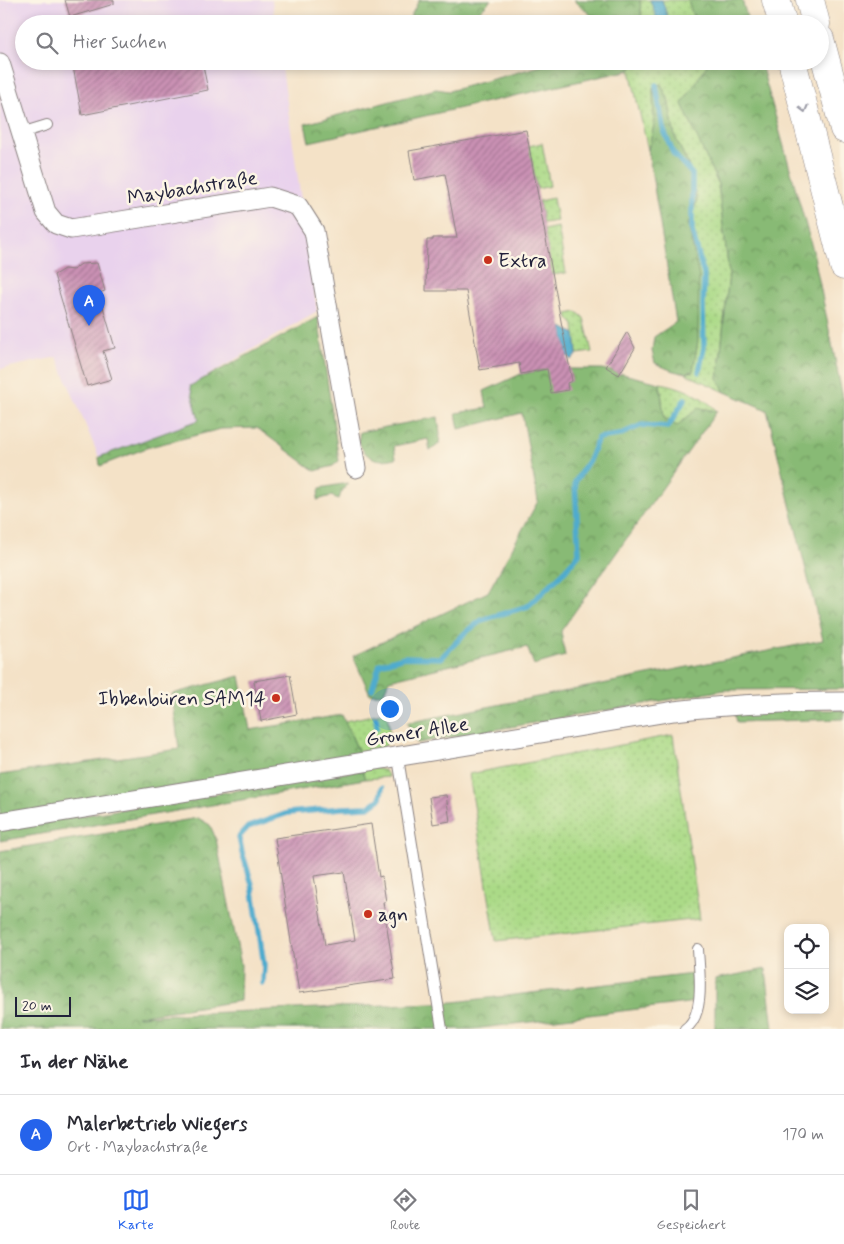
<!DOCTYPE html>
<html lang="de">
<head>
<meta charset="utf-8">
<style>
	:root { --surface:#fff; --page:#f2f2f3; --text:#2b2b33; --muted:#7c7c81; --line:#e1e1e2; --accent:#2563eb }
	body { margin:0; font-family:Mynerve,sans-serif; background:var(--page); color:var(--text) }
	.controls { position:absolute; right:15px; bottom:15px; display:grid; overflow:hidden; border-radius:10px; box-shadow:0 2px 8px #0003 }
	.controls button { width:45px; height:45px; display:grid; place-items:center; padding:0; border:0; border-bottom:1px solid var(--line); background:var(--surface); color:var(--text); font:25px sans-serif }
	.scale { position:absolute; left:15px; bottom:12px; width:56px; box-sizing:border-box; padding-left:5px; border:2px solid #22223b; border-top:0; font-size:14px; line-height:18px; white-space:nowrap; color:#22223b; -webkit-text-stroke:4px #fcf5e5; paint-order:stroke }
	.you { position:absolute; left:389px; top:708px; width:18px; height:18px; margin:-12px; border:4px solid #fff; border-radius:50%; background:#1a73e8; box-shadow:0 0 0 8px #1a73e833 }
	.badge { display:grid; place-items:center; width:32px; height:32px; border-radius:50%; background:var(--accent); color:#fff; font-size:16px; font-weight:700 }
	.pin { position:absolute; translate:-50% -41px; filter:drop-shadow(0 1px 2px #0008) }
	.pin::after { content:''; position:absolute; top:26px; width:18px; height:15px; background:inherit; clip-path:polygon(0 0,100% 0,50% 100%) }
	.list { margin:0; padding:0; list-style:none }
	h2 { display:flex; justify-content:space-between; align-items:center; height:65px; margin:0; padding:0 20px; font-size:21px }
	h2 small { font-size:16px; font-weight:400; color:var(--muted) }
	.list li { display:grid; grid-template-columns:32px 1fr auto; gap:15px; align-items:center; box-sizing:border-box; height:80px; padding:0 20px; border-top:1px solid var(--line) }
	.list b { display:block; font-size:19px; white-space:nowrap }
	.list p { margin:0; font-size:16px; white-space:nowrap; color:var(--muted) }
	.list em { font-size:16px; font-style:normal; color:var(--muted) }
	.icon { flex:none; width:28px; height:28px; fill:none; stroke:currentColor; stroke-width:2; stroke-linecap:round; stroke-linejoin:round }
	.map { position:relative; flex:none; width:844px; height:1029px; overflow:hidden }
	.search { position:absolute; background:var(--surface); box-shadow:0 2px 8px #0003; left:15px; right:15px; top:15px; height:55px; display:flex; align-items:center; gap:12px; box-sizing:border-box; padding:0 18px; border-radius:28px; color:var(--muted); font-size:19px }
	.sheet { height:145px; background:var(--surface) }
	nav { display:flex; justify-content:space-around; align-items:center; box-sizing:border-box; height:70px; border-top:1px solid var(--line); background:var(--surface); font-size:14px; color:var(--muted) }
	nav a { display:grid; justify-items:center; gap:2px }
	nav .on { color:var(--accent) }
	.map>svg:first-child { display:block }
	.built { fill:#e9d2ed }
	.grass { fill:url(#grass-dots); stroke:#667e61 }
	.forest { fill:url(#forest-crowns); stroke:#556e58 }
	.water { fill:#50abcd; stroke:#396684 }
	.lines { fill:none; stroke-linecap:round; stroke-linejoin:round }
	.stream { stroke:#50abcd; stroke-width:5.5 }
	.building { fill:url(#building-hatch); fill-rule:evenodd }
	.service-casing { stroke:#8b8281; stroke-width:12 }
	.minor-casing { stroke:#8b8281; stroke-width:21 }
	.motorway-casing { stroke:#8b8281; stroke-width:29 }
	.service { stroke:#fff; stroke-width:10 }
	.minor { stroke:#fff; stroke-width:19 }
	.motorway { stroke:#fff; stroke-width:28 }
	.oneway { stroke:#9c9ca7 }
	.poi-dot { fill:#c8321e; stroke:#fcf5e5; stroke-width:2 }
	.labels { text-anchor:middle; stroke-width:5; stroke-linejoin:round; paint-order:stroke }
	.street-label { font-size:20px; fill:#22223b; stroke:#fcf5e5 }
	.poi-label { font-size:20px; fill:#22223b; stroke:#fcf5e5; text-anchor:start }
</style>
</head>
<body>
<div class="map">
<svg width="844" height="1029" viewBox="0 0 844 1029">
	<defs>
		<pattern id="grass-dots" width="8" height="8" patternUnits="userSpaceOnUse" patternTransform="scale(1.25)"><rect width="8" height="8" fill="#abda87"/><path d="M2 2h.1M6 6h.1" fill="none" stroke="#93bb75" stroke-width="1.8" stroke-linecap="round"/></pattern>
		<pattern id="forest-crowns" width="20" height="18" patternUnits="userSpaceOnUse" patternTransform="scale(1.25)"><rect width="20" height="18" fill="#88ba74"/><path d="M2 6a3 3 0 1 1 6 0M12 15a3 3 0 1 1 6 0" fill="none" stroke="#6f9760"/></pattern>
		<pattern id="building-hatch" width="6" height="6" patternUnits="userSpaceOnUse" patternTransform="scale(1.25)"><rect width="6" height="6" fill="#ca91b4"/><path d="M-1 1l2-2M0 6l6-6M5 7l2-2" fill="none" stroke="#a47694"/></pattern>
	</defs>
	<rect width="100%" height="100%" fill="#fcf5e5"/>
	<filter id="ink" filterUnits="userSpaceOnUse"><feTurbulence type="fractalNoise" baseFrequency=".02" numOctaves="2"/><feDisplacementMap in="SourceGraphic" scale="10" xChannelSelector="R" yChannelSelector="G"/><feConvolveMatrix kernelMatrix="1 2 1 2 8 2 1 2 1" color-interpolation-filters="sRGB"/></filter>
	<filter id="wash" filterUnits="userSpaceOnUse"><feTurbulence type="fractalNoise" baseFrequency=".0096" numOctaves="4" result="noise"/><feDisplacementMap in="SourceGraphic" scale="20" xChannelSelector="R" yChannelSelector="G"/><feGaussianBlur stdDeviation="1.12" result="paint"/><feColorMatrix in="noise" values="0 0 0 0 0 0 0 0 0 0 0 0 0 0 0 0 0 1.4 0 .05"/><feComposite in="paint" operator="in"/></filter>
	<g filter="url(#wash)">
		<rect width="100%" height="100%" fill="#f4e2c7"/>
		<!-- built -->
		<path class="built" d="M0,0H272L275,24H24V61H281L317,311L190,386L200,420L99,457L57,357L0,369Z"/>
		<!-- grass -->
		<path class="grass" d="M640,0H689L696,24H642Z
			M636,61H706L708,65L683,104L718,184L729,274L718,379L725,392L686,374L693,371L699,277L688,224L697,201L688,164L675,137L668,99L661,84L653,87L654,125L648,150L630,70Z
			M542,143L550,186L537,189L529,146Z
			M553,198L557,221L543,223L539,201Z
			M558,227L566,273L552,275L544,230Z
			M577,312L584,318L592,352L577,354L574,325L568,318L567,314Z
			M660,383C680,386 704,396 717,411L698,408L678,427L664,418Z
			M382,713L387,716C394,745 388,749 360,755L345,721Z
			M673,735L700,919L496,941L469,774Z
			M375,768L385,771L389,777L365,779L362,770Z"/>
		<!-- forest -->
		<path class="forest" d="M419,0H491L466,24H407Z
			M574,0H640L642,24H601Z
			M688,0H742L749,24H695Z
			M559,61H636L630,70L309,142L305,124L436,89L449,91Z
			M706,61H760L813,251L844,403V689L725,690L417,743L407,723L823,640L767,410L725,392L718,379L729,274L718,184L682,104L707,65Z
			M661,84L668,99L675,137L688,164L697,201L688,224L699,277L698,341L693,371C680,376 668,369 655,363L652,351L654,337L676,322L648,150L654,125L653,87Z
			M318,317L339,461L333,466L315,471L257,428L221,429L149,447L100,466L99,457L199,420L190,386Z
			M543,359L569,369H602L660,383L664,418L677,426L698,408L717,411L561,631L565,656L534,665L527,647L389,680L383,694H370L353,656L488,592L538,501L522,413L459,429L456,413L487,408L484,391L521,374L544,370Z
			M438,417L440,434L439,444L430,451L428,439L394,446L396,458C391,459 382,461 376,459C364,456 356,443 360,432Z
			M348,483L341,493L339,499L331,496L317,500L320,488Z
			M240,676L250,730L342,715L360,755L0,817V775L179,749L172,694Z
			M734,710H844V719L737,722Z
			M362,770L365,779L0,841V829Z
			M198,818L210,825L216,839L241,965L240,1001L137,1016L454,1002L693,974L696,1002L473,1029H0V851Z
			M766,969L773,1029H715V979Z"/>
		<!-- water -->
		<path class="water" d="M650,0H662L670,24H659Z
			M562,327L575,334L577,354L572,360L567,355Z"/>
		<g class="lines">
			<!-- stream -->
			<path class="stream" d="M656,85L663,128L673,153L692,174V231L704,275L703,305L704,347L699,372
				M372,689L380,664L404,657L441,658L465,633L482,620L528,606L562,574L579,554L575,482L590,458L598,438L619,435L642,425L668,427L685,399
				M376,718L377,727
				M263,983L264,965L252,884L242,852L239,837L248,827L288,813L342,808L369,807L380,799L382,788"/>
		</g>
		<g id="blocks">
			<!-- building -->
			<path class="building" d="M65,0H114V4L70,17Z
				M72,61H202L208,90L82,115Z
				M526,130L572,381L567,383L568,390L551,393L547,369L521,374L519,363L480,370L466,291H426L427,240H433V238H457L445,174L414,180L409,151Z
				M97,263L105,291L99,293L115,348L103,351L112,379L87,386L54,275L64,269L73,270L81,264Z
				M627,332L635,348L619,375L606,367Z
				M290,675L297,714L261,721L254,681Z
				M446,795L450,821L433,824L429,797Z
				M371,824L379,877L382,876L386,902H383L395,979L299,993L275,838ZM344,872L355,940L325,945L314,876Z"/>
		</g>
	</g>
	<g filter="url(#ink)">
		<use href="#blocks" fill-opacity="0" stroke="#8b8281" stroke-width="1"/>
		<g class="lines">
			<defs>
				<path id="service" d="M21,133L47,125
					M398,758L442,1029
					M685,1029C706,1015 699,971 698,949"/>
				<path id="minor" d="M0,63L46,212L56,224L71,229L270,197L298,206L314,231L356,468
					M0,822L674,711C731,704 787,702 844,702"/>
				<path id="motorway" d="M776,0L783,24
					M810,0L816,24
					M820,39L844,129
					M792,61L844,266"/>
			</defs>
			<!-- service casing -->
			<use href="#service" class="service-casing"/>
			<!-- minor casing -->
			<use href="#minor" class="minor-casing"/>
			<!-- motorway casing -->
			<use href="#motorway" class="motorway-casing"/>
			<!-- service -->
			<use href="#service" class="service"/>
			<!-- minor -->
			<use href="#minor" class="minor"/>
			<!-- motorway -->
			<use href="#motorway" class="motorway"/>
		</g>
		<!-- one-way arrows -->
		<defs><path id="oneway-chevron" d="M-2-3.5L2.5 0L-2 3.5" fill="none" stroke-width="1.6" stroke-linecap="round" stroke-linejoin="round" transform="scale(1.25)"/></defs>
		<use class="oneway" href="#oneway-chevron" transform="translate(804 109) rotate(76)"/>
	</g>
	<!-- markers -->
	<g class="poi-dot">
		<circle cx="488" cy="260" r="5"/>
		<circle cx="276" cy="698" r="5"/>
		<circle cx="368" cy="914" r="5"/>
	</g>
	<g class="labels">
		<!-- street labels -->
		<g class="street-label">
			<text transform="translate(192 187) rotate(-9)" y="7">Maybachstraße</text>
			<text transform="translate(417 731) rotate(-9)" y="7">Groner Allee</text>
		</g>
		<!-- poi labels -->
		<g class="poi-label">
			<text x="498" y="267">Extra</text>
			<text x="266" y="705" text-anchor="end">Ibbenbüren SAM14</text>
			<text x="378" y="921">agn</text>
		</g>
	</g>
</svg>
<div class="controls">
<button><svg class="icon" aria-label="locate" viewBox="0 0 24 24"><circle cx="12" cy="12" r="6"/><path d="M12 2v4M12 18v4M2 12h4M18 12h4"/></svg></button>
<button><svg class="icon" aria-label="layers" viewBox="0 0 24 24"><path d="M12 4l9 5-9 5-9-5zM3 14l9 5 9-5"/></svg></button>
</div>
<div class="scale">20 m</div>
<div class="you"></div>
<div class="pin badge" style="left:89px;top:326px">A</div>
<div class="search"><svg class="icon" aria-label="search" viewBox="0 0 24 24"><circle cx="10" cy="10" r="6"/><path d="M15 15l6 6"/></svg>Hier suchen</div>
</div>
<section class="sheet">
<h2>In der Nähe<small></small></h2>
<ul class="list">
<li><span class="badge">A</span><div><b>Malerbetrieb Wiegers</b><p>Ort · Maybachstraße</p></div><em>170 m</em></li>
</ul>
</section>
<nav>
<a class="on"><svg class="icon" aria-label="map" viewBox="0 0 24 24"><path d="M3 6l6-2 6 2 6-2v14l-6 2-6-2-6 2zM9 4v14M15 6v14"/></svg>Karte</a>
<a><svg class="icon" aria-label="directions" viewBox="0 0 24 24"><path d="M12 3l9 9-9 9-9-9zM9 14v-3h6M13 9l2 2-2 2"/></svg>Route</a>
<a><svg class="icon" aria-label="saved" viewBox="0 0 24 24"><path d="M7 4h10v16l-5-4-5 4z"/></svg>Gespeichert</a>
</nav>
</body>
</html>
